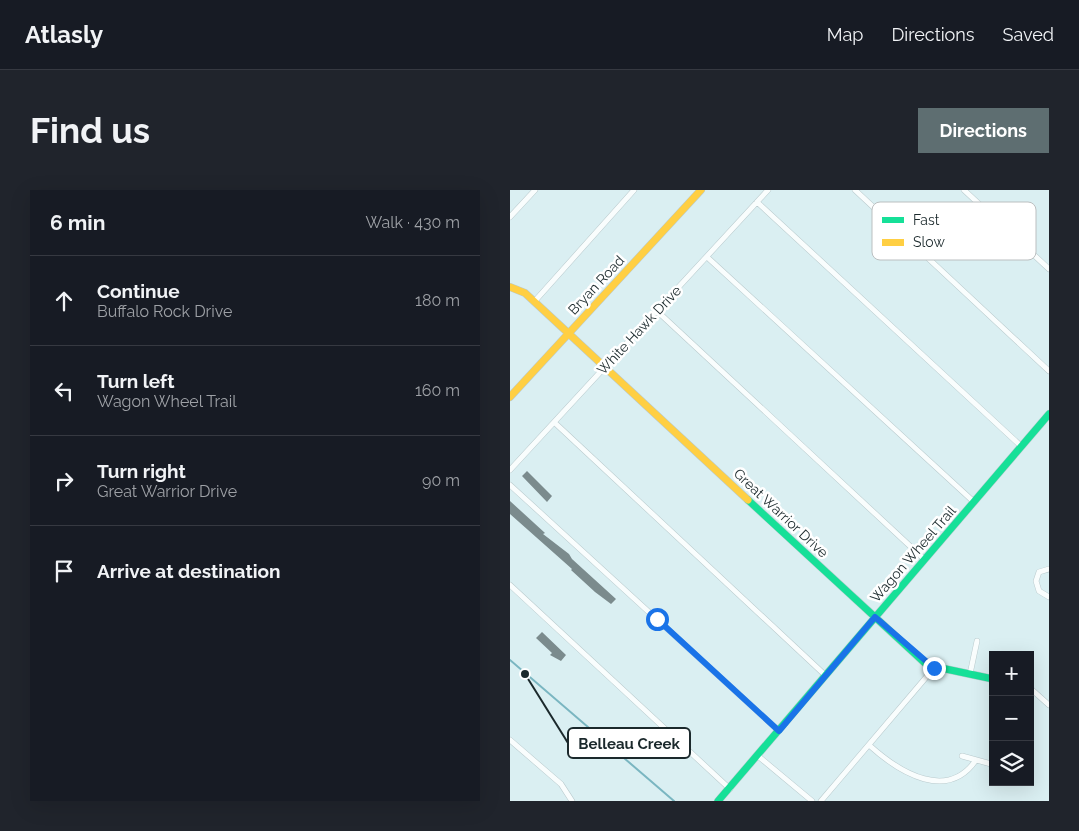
<!DOCTYPE html>
<html lang="en">
<head>
<meta charset="utf-8">
<style>
	:root { --surface:#171b24; --page:#20242c; --text:#f1f3f6; --muted:#9ea1a6; --line:#363941; --accent:#5e6e71 }
	body { margin:0; font-family:Raleway,sans-serif; background:var(--page); color:var(--text) }
	.controls { position:absolute; right:15px; bottom:15px; display:grid; overflow:hidden; border-radius:0px; box-shadow:0 5px 20px #0002 }
	.controls button { width:45px; height:45px; display:grid; place-items:center; padding:0; border:0; border-bottom:1px solid var(--line); background:var(--surface); color:var(--text); font:25px sans-serif }
	.stop { position:absolute; width:15px; height:15px; margin:-11px; border:4px solid #1a73e8; border-radius:50%; background:#fff }
	.stop.end { background:#1a73e8; border-color:#fff; box-shadow:0 1px 5px #0008 }
	.list { margin:0; padding:0; list-style:none }
	h2 { display:flex; justify-content:space-between; align-items:center; height:65px; margin:0; padding:0 20px; font-size:21px }
	h2 small { font-size:16px; font-weight:400; color:var(--muted) }
	.list li { display:grid; grid-template-columns:32px 1fr auto; gap:15px; align-items:center; box-sizing:border-box; height:90px; padding:0 20px; border-top:1px solid var(--line) }
	.list b { display:block; font-size:19px; white-space:nowrap }
	.list p { margin:0; font-size:16px; white-space:nowrap; color:var(--muted) }
	.list em { font-size:16px; font-style:normal; color:var(--muted) }
	.icon { flex:none; width:28px; height:28px; fill:none; stroke:currentColor; stroke-width:2; stroke-linecap:round; stroke-linejoin:round }
	.map { position:relative; flex:none; width:539px; height:611px; overflow:hidden; border-radius:0px }
	header { display:flex; align-items:center; gap:30px; box-sizing:border-box; height:70px; padding:0 25px; background:var(--surface); border-bottom:1px solid var(--line) }
	header strong { font-size:24px }
	nav { display:flex; gap:28px; margin-inline-start:auto; font-size:18px }
	.intro { display:flex; align-items:center; justify-content:space-between; box-sizing:border-box; height:120px; padding:0 30px }
	h1 { margin:0; font-size:35px }
	.button { padding:12px 22px; border-radius:0px; background:var(--accent); color:#fff; font-size:18px; font-weight:700 }
	main { display:flex; gap:30px; padding:0 30px }
	aside { flex:1; background:var(--surface); border-radius:0px; box-shadow:0 5px 20px #0002 }
	.map>svg:first-child { display:block }
	.lines { fill:none; stroke-linecap:round; stroke-linejoin:round }
	.stream { stroke:#7ab6c1; stroke-width:2 }
	.building { fill:#7b8b8d }
	.street-casing { stroke:#b9cacd; stroke-width:6 }
	.fast-casing { stroke:#b9cacd; stroke-width:8 }
	.slow-casing { stroke:#b9cacd; stroke-width:8 }
	.street { stroke:#f9fdfd; stroke-width:5 }
	.fast { stroke:#16e098; stroke-width:7 }
	.slow { stroke:#ffcf43; stroke-width:7 }
	.route { stroke:#1a73e8; stroke-width:6 }
	.labels { text-anchor:middle; stroke-width:5; stroke-linejoin:round; paint-order:stroke }
	.street-label { font-size:14px; fill:#1b292c; stroke:#fff }
	.key { fill:#fff; stroke:#bbbfc0; stroke-width:1 }
	.key-label { font-size:14px; fill:#1b292c }
	.leader { fill:none; stroke:#1b292c; stroke-width:2 }
	.callout-dot { fill:#1b292c; stroke:#fff; stroke-width:2 }
	.callout { fill:#fff; stroke:#1b292c; stroke-width:2 }
	.callout-label { font-size:15px; text-anchor:middle; font-weight:bold; fill:#1b292c }
</style>
</head>
<body>
<header>
<strong>Atlasly</strong>
<nav><a>Map</a><a>Directions</a><a>Saved</a></nav>
</header>
<div class="intro"><h1>Find us</h1><a class="button">Directions</a></div>
<main>
<aside>
<h2>6 min<small>Walk · 430 m</small></h2>
<ul class="list">
<li><svg class="icon" aria-label="ahead" viewBox="0 0 24 24"><path d="M12 20V5M6 11l6-6 6 6"/></svg><div><b>Continue</b><p>Buffalo Rock Drive</p></div><em>180 m</em></li>
<li><svg class="icon" aria-label="left" viewBox="0 0 24 24"><path d="M17 20v-9H6M10 6l-5 5 5 5"/></svg><div><b>Turn left</b><p>Wagon Wheel Trail</p></div><em>160 m</em></li>
<li><svg class="icon" aria-label="right" viewBox="0 0 24 24"><path d="M7 20v-9h11M14 6l5 5-5 5"/></svg><div><b>Turn right</b><p>Great Warrior Drive</p></div><em>90 m</em></li>
<li><svg class="icon" aria-label="arrive" viewBox="0 0 24 24"><path d="M6 21V4h12l-3 4 3 4H6"/></svg><div><b>Arrive at destination</b></div></li>
</ul>
</aside>
<div class="map">
<svg width="539" height="611" viewBox="0 0 539 611">
	<rect width="100%" height="100%" fill="#daeff2"/>
	<g class="lines">
		<!-- stream -->
		<path class="stream" d="M0,470L164,611"/>
	</g>
	<!-- building -->
	<path class="building" d="M17,281L42,306L37,312L12,286Z
		M0,311L35,343L33,344L59,364L62,369L106,409L101,414L85,402L61,380L62,379L0,324Z
		M32,442L56,465L51,471L40,465L42,463L26,448Z"/>
	<g class="lines">
		<defs>
			<path id="street" d="M345,0L539,181
				M454,0L539,79
				M247,12L511,256
				M0,27L25,0
				M197,67L464,312
				M24,112L124,0
				M147,121L414,369
				M45,233L315,485
				M0,280L258,0
				M0,295L269,541
				M539,379L529,382L526,391L529,401L539,407
				M0,395L220,599
				M460,484L467,451
				M520,498L539,515
				M0,550L51,594L62,611
				M359,555C391,584 438,611 466,570
				M248,566L302,611
				M452,566L481,574
				M311,611L424,478"/>
			<path id="fast" d="M238,310L417,475L483,489
				M208,611L539,224"/>
			<path id="slow" d="M0,97L15,103L238,310
				M0,207L191,0"/>
		</defs>
		<!-- street casing -->
		<use href="#street" class="street-casing"/>
		<!-- fast casing -->
		<use href="#fast" class="fast-casing"/>
		<!-- slow casing -->
		<use href="#slow" class="slow-casing"/>
		<!-- street -->
		<use href="#street" class="street"/>
		<!-- fast -->
		<use href="#fast" class="fast"/>
		<!-- slow -->
		<use href="#slow" class="slow"/>
	</g>
	<g class="lines">
		<!-- route -->
		<path class="route" d="M147,429L269,541L365,427L424,478"/>
	</g>
	<g class="labels">
		<!-- street labels -->
		<g class="street-label">
			<text transform="translate(86 95) rotate(-47)" y="5">Bryan Road</text>
			<text transform="translate(129 140) rotate(-47)" y="5">White Hawk Drive</text>
			<text transform="translate(271 323) rotate(43)" y="5">Great Warrior Drive</text>
			<text transform="translate(403 364) rotate(-49)" y="5">Wagon Wheel Trail</text>
		</g>
	</g>
	<!-- legend -->
	<rect x="362" y="12" width="164" height="58" rx="8" class="key"/>
	<rect x="372" y="27" width="22" height="6" fill="#16e098"/>
	<rect x="372" y="49" width="22" height="7" fill="#ffcf43"/>
	<g class="key-label">
		<text x="403" y="35">Fast</text>
		<text x="403" y="57">Slow</text>
	</g>
	<!-- callouts -->
	<path class="leader" d="M15 484L58 553"/>
	<circle class="callout-dot" cx="15" cy="484" r="5"/>
	<rect class="callout" x="58" y="538" width="122" height="30" rx="5"/>
	<g class="callout-label">
		<text x="119" y="559">Belleau Creek</text>
	</g>
</svg>
<div class="controls">
<button>+</button>
<button>−</button>
<button><svg class="icon" aria-label="layers" viewBox="0 0 24 24"><path d="M12 4l9 5-9 5-9-5zM3 14l9 5 9-5"/></svg></button>
</div>
<div class="stop" style="left:147px;top:429px"></div>
<div class="stop end" style="left:424px;top:478px"></div>
</div>
</main>
</body>
</html>
